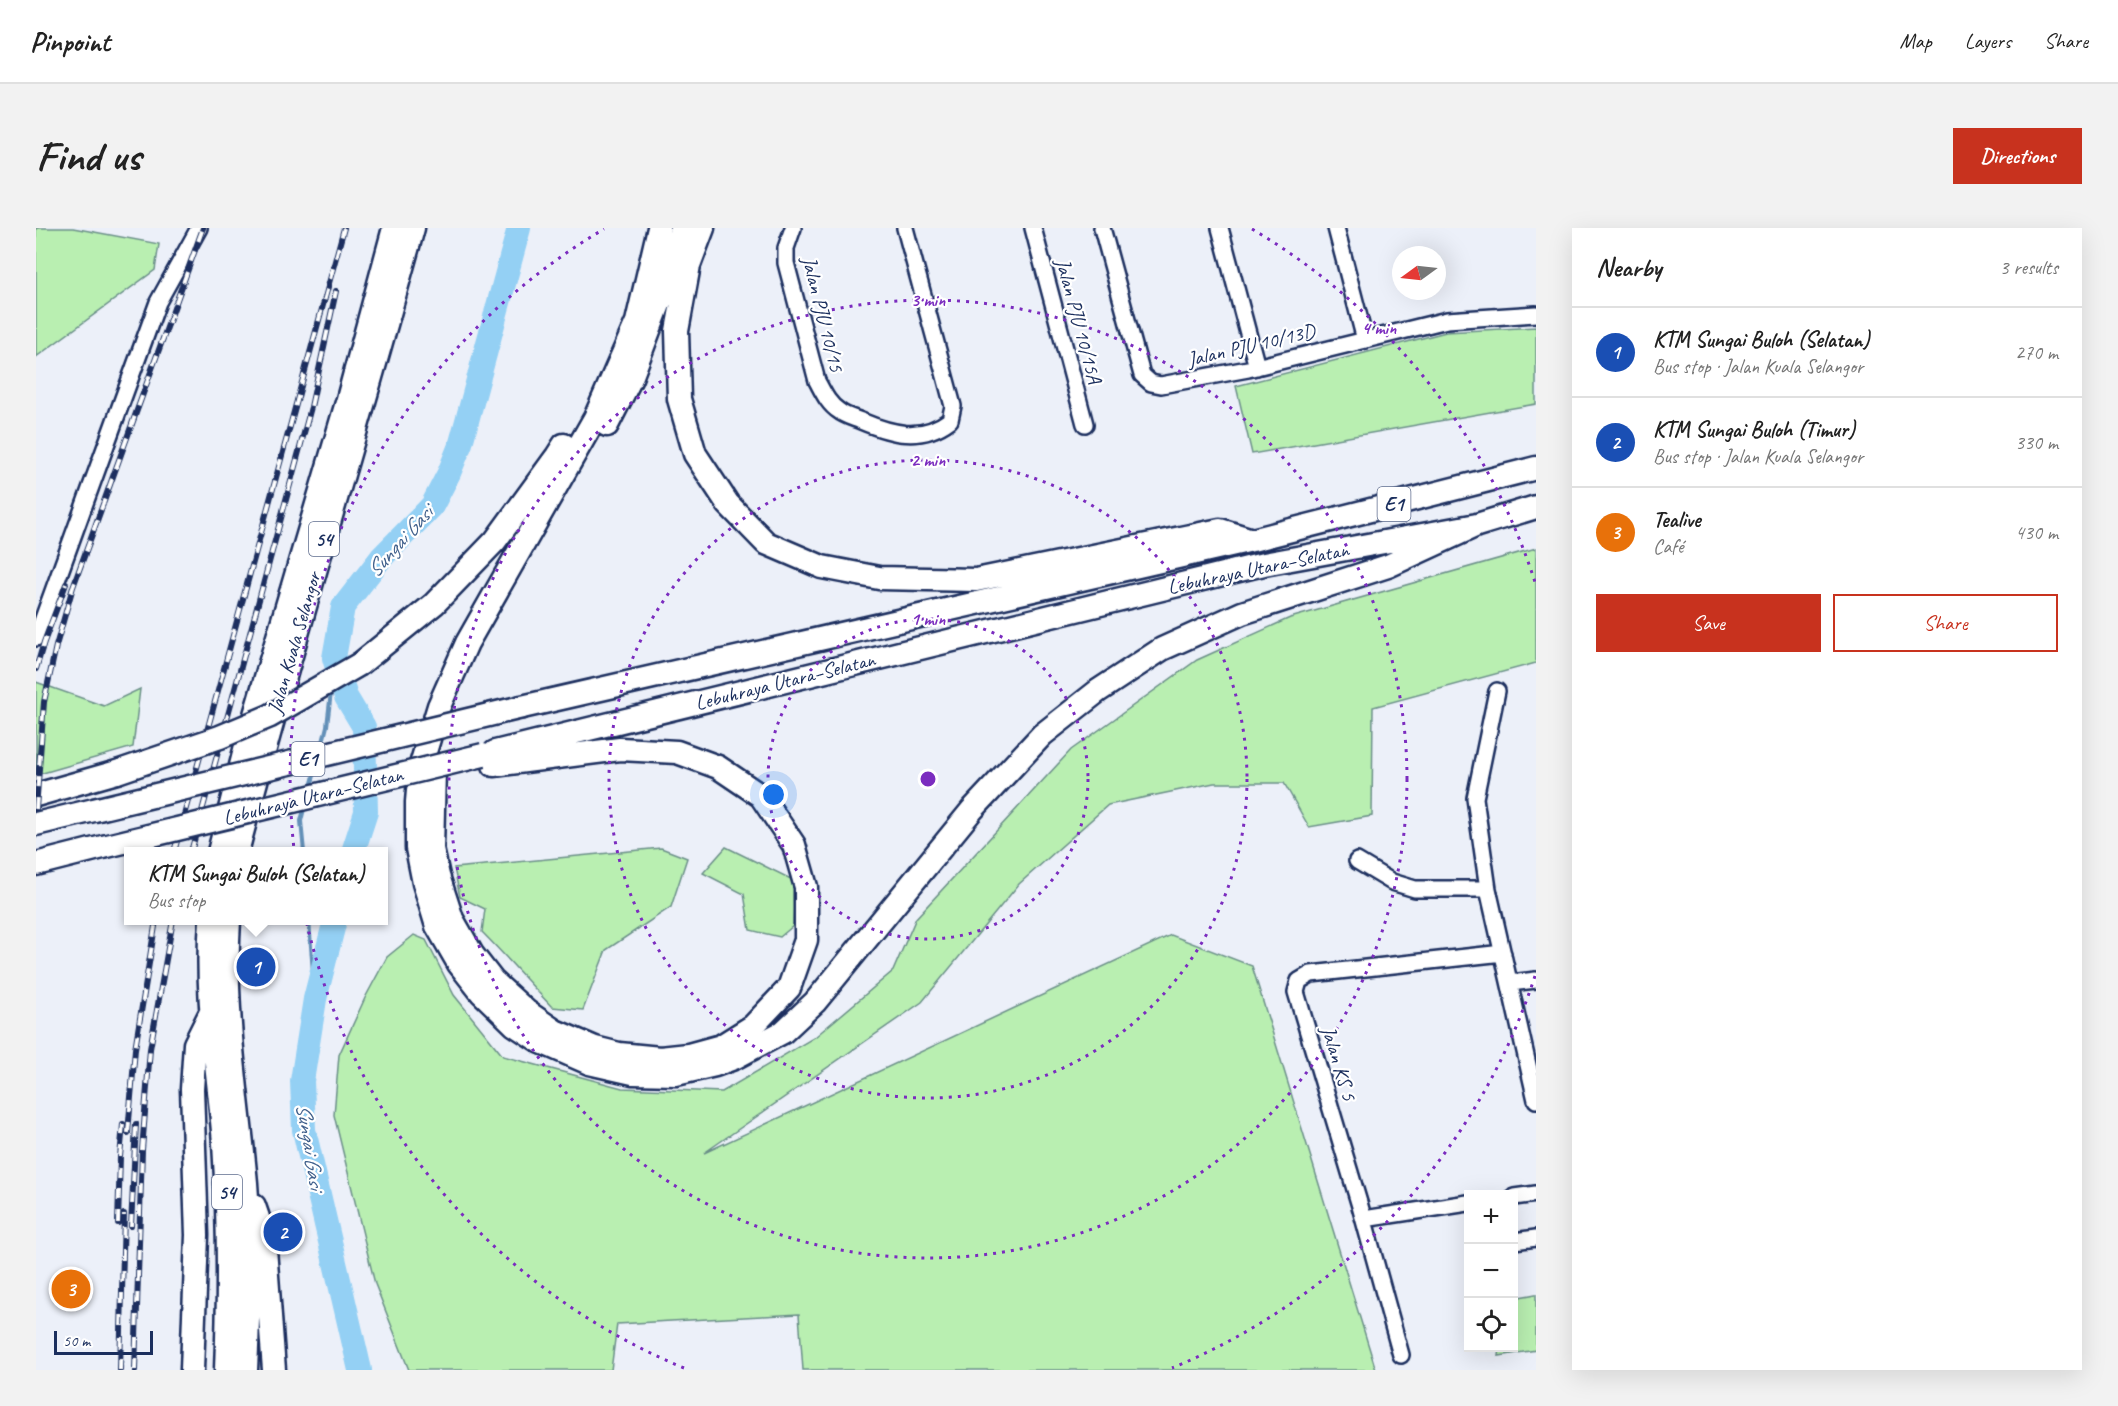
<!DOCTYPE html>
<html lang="en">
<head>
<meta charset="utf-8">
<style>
	:root { --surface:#fff; --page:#f2f2f2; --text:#222; --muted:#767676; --line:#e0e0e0; --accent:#c8321e }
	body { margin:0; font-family:Caveat,sans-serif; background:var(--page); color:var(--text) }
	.controls { position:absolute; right:18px; bottom:18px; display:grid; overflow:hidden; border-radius:0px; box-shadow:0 6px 24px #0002 }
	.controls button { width:54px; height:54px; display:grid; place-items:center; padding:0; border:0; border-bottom:2px solid var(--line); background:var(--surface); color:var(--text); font:30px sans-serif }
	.compass { position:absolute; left:1356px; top:18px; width:54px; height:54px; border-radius:50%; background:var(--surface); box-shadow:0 6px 24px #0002; rotate:255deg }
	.scale { position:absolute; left:18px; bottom:15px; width:99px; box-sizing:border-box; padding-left:6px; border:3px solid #1b2f5e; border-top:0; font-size:16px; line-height:21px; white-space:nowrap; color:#1b2f5e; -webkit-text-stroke:4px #fff; paint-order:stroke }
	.you { position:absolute; left:738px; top:567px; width:21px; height:21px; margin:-15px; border:4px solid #fff; border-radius:50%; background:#1a73e8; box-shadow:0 0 0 9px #1a73e833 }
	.badge { display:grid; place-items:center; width:39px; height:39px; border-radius:50%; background:var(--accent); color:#fff; font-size:20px; font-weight:700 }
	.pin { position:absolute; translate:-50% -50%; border:3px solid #fff; box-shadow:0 2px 6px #0006 }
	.popup { position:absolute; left:88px; top:619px; width:264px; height:78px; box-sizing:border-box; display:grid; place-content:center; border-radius:0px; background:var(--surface); filter:drop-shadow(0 2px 4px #0005); font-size:20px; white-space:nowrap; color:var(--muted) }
	.popup b { font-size:22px; color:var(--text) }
	.popup::after { content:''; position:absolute; left:50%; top:100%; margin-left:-12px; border:12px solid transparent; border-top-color:var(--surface) }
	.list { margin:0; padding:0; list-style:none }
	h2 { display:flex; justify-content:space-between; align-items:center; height:78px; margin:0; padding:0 24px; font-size:26px }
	h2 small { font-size:20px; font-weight:400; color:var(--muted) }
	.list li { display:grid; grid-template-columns:39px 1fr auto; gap:18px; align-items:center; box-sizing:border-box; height:90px; padding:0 24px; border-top:2px solid var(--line) }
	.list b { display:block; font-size:22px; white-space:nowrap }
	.list p { margin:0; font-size:20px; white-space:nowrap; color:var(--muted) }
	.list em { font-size:20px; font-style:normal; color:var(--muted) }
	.actions { display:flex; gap:12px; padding:18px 24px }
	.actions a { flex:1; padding:14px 0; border:2px solid var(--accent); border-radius:0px; text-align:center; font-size:21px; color:var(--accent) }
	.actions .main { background:var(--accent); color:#fff }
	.icon { flex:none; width:33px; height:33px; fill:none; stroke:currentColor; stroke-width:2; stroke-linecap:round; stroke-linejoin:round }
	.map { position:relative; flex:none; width:1500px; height:1142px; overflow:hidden; border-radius:0px }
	header { display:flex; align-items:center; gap:36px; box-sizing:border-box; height:84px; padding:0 30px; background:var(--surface); border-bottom:2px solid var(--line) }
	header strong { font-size:28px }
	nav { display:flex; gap:33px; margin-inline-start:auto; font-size:21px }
	.intro { display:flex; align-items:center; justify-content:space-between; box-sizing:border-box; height:144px; padding:0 36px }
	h1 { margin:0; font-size:42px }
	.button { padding:15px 27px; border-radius:0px; background:var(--accent); color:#fff; font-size:21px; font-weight:700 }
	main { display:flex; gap:36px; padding:0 36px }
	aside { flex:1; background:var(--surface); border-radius:0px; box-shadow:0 6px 24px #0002 }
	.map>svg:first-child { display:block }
	.green { fill:#b9efb1; stroke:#6a8f88; stroke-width:1.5 }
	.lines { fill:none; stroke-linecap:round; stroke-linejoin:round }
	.stream { stroke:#6490b8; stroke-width:4 }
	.river { stroke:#94d0f4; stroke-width:24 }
	.minor-casing { stroke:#1b2f5e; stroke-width:20 }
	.highway-casing { stroke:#1b2f5e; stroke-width:27 }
	.minor { stroke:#fff; stroke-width:15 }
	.highway { stroke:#fff; stroke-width:22 }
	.rail-casing { stroke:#1b2f5e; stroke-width:6 }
	.rail { stroke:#fff; stroke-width:4; stroke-dasharray:11; stroke-linecap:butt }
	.highway-bridge-casing { stroke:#1b2f5e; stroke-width:27; stroke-linecap:butt }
	.highway-bridge { stroke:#fff; stroke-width:22 }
	.ring { fill:none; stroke:#7b2cbf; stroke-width:3; stroke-dasharray:3 6 }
	.labels { text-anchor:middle; stroke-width:4.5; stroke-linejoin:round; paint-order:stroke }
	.shield { fill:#fff; stroke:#5f6d8e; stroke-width:1.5 }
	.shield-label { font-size:20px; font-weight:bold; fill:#1b2f5e }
	.street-label { font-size:21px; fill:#1b2f5e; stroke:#fff }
	.water-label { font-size:22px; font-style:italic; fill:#3f5f8b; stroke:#fff }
	.centre { fill:#7b2cbf; stroke:#fff; stroke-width:3 }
	.ring-label { font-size:18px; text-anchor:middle; font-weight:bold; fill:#7b2cbf; stroke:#fff; stroke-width:4.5; stroke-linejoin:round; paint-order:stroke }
</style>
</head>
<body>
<header>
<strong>Pinpoint</strong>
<nav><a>Map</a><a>Layers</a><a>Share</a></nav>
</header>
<div class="intro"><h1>Find us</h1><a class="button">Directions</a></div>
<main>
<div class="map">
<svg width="1500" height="1142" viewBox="0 0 1500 1142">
	<rect width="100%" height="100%" fill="#ecf0f9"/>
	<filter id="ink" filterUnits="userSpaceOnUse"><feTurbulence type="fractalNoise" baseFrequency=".0167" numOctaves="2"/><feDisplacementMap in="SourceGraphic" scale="12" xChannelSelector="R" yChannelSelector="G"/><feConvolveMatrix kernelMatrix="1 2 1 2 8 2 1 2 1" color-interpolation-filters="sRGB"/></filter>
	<g filter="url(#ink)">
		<!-- green -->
		<path class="green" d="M0,0H37L123,16L119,42L0,129Z
			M1500,99V176L1216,226L1200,158L1410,104Z
			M1500,320V435L1337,479L1336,588L1273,599L1248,555H1178L1072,577L983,656L886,774L668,925L1135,707L1216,738L1340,1142H767L763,1086L581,1096L575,1142H373L339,1056L298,887L303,827L329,770L351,729L378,707L390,712L418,767L467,828L586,860L686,864L779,809L857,743L880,690L1035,522L1161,432L1254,390Z
			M0,454L68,478L104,461L97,519L0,547Z
			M690,619L759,653L757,698L744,709L714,702L708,666L667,645Z
			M625,620L651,630L635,679L570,722L547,782L516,779C492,754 470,728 446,704L449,681L424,669L418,640Z
			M1500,1066V1122L1463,1128L1464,1120H1478V1070Z"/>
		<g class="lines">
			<!-- stream -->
			<path class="stream" d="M297,441L298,430
				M286,518L291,498L295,464
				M274,562L281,537
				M268,624L265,593L269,577
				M273,692L279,771"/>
			<!-- river -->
			<path class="river" d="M317,624L330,584L328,499L310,469L298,430L307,379L345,330L396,278L413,245L425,215L483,0
				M299,692L279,771L266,853L268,902L324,1142"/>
			<defs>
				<path id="minor" d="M757,0L750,20V35L781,153C787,164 792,176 803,183C809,188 818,190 825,193C856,206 885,214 914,192L917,178L869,0
					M997,0L1049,196
					M1066,0L1106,147L1115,155L1125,157L1212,141L1411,92L1500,86
					M1184,0L1221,139
					M1300,0L1329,112
					M0,410L122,74L163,0
					M1461,463L1439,570L1452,661L1500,872
					M1321,633L1356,654L1379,661H1452
					M1474,755L1500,752
					M1478,969L1500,966
					M1328,991L1432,975
					M1478,1013L1500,1010
					M1365,1127L1324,978L1260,764L1263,753L1275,746L1467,725"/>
				<path id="highway" d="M623,0L601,94L559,190L431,415L403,478L384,540L381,574V620L388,655L401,698L423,736L445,764L479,797L505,814L553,835L597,845L640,846L679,837L698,830L747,804L779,774L936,582L1006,507L1062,463L1126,421L1206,385L1352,338L1441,297
					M667,0L653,37L641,103L643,171L659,226L692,276L730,315L786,339L843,350L940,352L1184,302L1216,312
					M571,197L595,150L626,68L646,0
					M324,436L398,376L459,313L521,228L528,217
					M486,479L1216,312L1500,240
					M459,524L1228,336L1441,297L1500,279
					M398,541L396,621L402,648L416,691L436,726L457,753L490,783L519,803L559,820L583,826L624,830L652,827L685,818L717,798L753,760L770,712V659L758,617L725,568L682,539L641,524L584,521L458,537
					M0,567L81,544
					M0,596L58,582
					M183,624L211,514L312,171L358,0
					M201,624C256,414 320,208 377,0
					M0,636L67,619
					M175,692C169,768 182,840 188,915C193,991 193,1066 190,1142
					M193,692C187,781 202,868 210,955C215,1017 213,1080 210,1142
					M218,978L228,1007L238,1142
					M156,1142L161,1007L156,861L159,816L174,786"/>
			</defs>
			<!-- minor casing -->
			<use href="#minor" class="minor-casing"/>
			<!-- highway casing -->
			<use href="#highway" class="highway-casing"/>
			<!-- minor -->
			<use href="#minor" class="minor"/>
			<!-- highway -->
			<use href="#highway" class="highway"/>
			<defs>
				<path id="rail" d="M0,441L8,414L30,356
					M0,581L8,474L20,418L37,359L167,0
					M138,624L308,0
					M155,624L275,179L300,63
					M92,905L99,821L120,692
					M82,995L84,929L87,896
					M95,998L100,896
					M84,1142L88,986
					M99,1142L106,922L114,821L137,692"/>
			</defs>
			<!-- rail casing -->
			<use href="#rail" class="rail-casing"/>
			<!-- rail -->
			<use href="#rail" class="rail"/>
			<defs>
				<path id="highway-bridge" d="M81,544L184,509L234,488L324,436
					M58,582L486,479
					M67,619L447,527"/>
			</defs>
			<!-- highway-bridge casing -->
			<use href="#highway-bridge" class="highway-bridge-casing"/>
			<!-- highway-bridge -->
			<use href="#highway-bridge" class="highway-bridge"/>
		</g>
	</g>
	<!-- distance rings -->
	<g class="ring">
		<circle cx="892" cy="551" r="160"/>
		<circle cx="892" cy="551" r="319"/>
		<circle cx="892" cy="551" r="479"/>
		<path d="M1499 748A638 638 0 0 1 1136 1140M648 1140A638 638 0 0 1 568 1M1216 1A638 638 0 0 1 1499 354"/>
	</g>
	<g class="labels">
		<!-- shield labels -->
		<g class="shield">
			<rect x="1341.5" y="259" width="33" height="34" rx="4.5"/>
			<rect x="273" y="294" width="30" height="34" rx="4.5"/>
			<rect x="255.5" y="514" width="33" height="34" rx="4.5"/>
			<rect x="176" y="947" width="30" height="34" rx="4.5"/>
		</g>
		<g class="shield-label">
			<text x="1358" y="283">E1</text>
			<text x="288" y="318">54</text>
			<text x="272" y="538">E1</text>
			<text x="191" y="971">54</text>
		</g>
		<!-- street labels -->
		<g class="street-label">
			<text transform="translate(787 86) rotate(76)" y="7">Jalan PJU 10/15</text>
			<text transform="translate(1043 93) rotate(75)" y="7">Jalan PJU 10/15A</text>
			<text transform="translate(1215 117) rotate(-13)" y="7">Jalan PJU 10/13D</text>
			<text transform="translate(1222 340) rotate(-12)" y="7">Lebuhraya Utara–Selatan</text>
			<text transform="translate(258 415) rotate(-74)" y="7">Jalan Kuala Selangor</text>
			<text transform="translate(749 453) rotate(-14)" y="7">Lebuhraya Utara–Selatan</text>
			<text transform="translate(277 568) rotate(-14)" y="7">Lebuhraya Utara–Selatan</text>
			<text transform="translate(1303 835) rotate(73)" y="7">Jalan KS 5</text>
		</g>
		<!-- water labels -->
		<g class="water-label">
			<text transform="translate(363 313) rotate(-48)" y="8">Sungai Gasi</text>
			<text transform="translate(275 918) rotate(81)" y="8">Sungai Gasi</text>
		</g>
	</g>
	<circle cx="892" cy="551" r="9" class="centre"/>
	<g class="ring-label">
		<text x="892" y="78">3 min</text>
		<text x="1343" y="106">4 min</text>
		<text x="892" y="238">2 min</text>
		<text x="892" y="397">1 min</text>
	</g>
</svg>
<div class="controls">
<button>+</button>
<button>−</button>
<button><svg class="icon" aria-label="locate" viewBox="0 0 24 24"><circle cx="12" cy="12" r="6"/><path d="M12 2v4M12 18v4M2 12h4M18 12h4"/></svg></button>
</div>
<svg class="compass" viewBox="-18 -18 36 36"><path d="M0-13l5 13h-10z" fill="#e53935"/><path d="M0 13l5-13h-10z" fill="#767676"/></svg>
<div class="scale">50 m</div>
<div class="you"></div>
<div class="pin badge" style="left:220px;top:739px;background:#1a4fb4">1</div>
<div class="popup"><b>KTM Sungai Buloh (Selatan)</b>Bus stop</div>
<div class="pin badge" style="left:247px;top:1004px;background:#1a4fb4">2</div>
<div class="pin badge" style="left:35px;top:1061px;background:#e8710a">3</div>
</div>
<aside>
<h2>Nearby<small>3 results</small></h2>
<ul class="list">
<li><span class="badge" style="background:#1a4fb4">1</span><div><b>KTM Sungai Buloh (Selatan)</b><p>Bus stop · Jalan Kuala Selangor</p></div><em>270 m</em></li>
<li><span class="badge" style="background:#1a4fb4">2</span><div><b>KTM Sungai Buloh (Timur)</b><p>Bus stop · Jalan Kuala Selangor</p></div><em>330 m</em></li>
<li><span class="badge" style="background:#e8710a">3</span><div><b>Tealive</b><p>Café</p></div><em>430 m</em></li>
</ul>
<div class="actions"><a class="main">Save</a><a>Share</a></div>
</aside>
</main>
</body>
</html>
